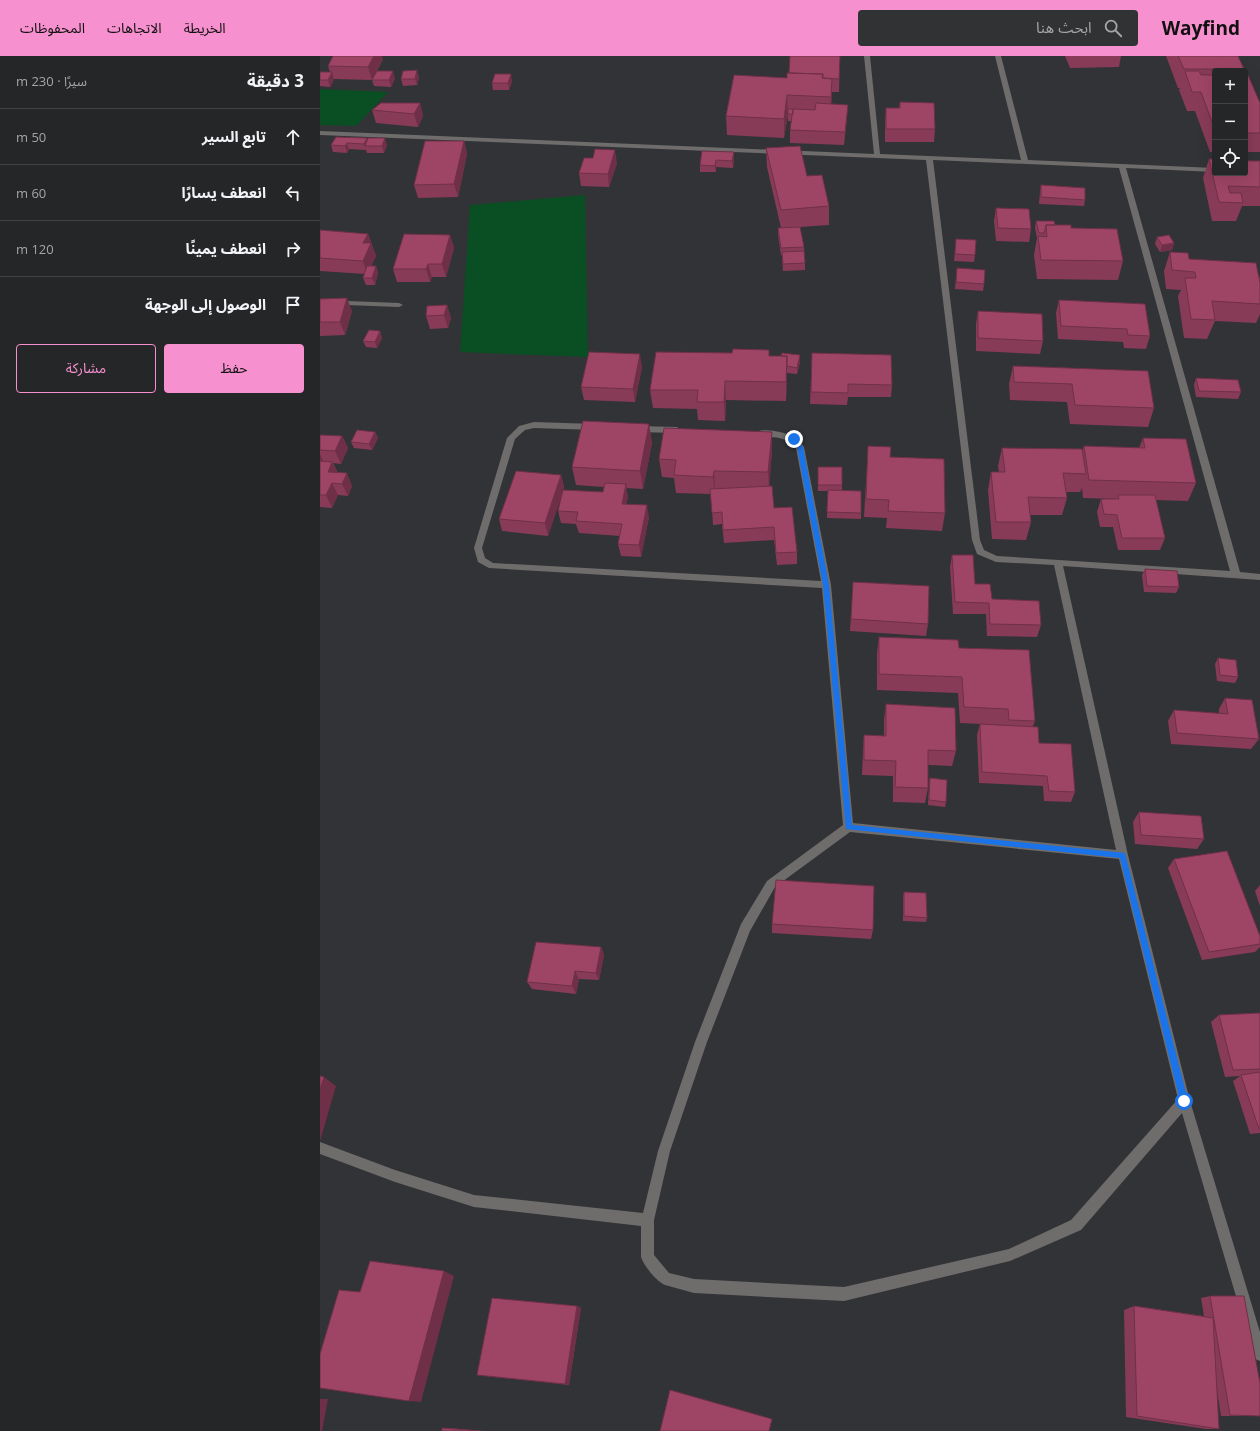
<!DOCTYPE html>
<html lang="ar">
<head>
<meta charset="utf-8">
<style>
	:root { --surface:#252628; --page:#313234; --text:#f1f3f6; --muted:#a3a5a8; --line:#424345; --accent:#f790ce }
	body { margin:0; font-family:"Open Sans","Noto Sans Arabic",sans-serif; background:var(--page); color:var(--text); direction:rtl }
	.controls { position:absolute; right:12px; top:12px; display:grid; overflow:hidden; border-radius:4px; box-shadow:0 4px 16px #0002 }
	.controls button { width:36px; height:36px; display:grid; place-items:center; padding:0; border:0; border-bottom:1px solid var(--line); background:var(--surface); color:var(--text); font:20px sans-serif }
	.stop { position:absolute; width:12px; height:12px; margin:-9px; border:3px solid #1a73e8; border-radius:50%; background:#fff }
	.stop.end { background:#1a73e8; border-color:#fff; box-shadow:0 1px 4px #0008 }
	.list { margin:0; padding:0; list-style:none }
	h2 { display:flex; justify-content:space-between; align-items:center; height:52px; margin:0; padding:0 16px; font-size:17px }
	h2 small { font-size:13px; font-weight:400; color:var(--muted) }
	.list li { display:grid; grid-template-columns:26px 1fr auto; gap:12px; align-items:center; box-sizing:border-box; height:56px; padding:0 16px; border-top:1px solid var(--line) }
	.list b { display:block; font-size:15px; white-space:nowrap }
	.list em { font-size:13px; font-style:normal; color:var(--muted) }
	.actions { display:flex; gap:8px; padding:12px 16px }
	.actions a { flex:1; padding:9px 0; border:1px solid var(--accent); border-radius:4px; text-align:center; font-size:14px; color:var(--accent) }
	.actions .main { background:var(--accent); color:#111 }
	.icon { flex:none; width:22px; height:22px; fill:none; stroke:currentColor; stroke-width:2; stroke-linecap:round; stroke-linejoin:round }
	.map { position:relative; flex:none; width:940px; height:1375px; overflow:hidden; direction:ltr }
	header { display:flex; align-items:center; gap:24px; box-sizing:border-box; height:56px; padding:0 20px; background:var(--accent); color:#111 }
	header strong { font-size:19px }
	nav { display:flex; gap:22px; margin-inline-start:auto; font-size:14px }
	.search { width:280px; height:36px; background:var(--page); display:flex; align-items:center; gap:10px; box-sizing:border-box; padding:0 14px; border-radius:4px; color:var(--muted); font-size:15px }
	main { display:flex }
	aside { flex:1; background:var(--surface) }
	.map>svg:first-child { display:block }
	.green { fill:#0a4f23 }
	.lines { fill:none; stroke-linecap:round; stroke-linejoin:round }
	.minor { fill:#6f6d6b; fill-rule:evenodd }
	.wall { fill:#883b57 }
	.shaded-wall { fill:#6f3047 }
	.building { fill:#9e4565; stroke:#6f3047 }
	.route { fill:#1a73e8 }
</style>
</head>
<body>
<header>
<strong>Wayfind</strong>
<div class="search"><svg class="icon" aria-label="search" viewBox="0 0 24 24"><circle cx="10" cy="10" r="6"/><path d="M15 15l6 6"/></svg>ابحث هنا</div>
<nav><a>الخريطة</a><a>الاتجاهات</a><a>المحفوظات</a></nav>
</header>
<main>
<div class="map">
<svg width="940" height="1375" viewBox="0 0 940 1375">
	<rect width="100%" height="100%" fill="#313336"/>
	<!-- green -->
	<path class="green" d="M0,33L68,36L36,70L0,69Z
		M265,139L268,301L140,296L150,149Z"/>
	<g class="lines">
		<!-- minor -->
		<path class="minor" d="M544,0H550L560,98L701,104L675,0H681L708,104L895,112V116L806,112L920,516L940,518V524L743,510L808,799L870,1045L940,1276V1305L935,1303L933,1298L862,1057L761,1174L690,1205L524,1245L374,1237L345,1229C336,1225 324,1210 321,1201V1170L154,1151L75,1126L0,1098V1086L75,1114L154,1139L323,1157L338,1095L375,986L421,868L447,825L523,769L502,532L169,512L158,506L154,492L187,382L199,370L214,366L275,368L279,371L275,374L214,372L205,374L195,383L162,492L165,502L173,507L501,525L476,392C461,375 442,385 435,377C441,371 465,376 472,380C477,382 481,386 484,391L511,529L533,767L796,794L734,509L676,506L657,498L652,484L606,104L0,79V75L554,98ZM613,104L799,112L910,515L677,500L664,494L660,484ZM530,776L799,803L858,1043L751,1164L689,1193L524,1231L374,1223L349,1217L334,1199V1164L350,1095L387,986L430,875L455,831Z
			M0,244L79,247L83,249L79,251L0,248Z
			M317,370L357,371L361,374L357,377L317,376L313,373Z"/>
	</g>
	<!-- wall -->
	<path class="wall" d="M520,0L519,36H512L511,48L527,62L524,89L470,87V74L471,65H468V58L464,82L407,79L406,60L467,22L469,17Z
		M745,0H801L799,11L750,12Z
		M846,0H918L924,13L923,15H895V96H890L875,55H867L859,34L860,32H858Z
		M63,3L57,15L75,22L71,31L54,30L52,24L14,23L10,31L0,30V16H10L8,10Z
		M925,19L940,77V96H925Z
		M99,21L97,29L83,30L81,23Z
		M192,25L189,34H173L172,27Z
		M580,46L615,73L614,86H565V65L566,52H579Z
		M100,47L103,60L98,71L56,67L52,54Z
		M47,82V84L67,89L64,97H47L46,94L29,93L27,97L13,96L11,89Z
		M144,85L147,98L138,141L98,142L94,129Z
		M446,92L487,120L509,150V169L480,171L484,191L485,207V214L463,215L462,199H461L458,179V172H461L447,111Z
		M382,95L414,103L413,112L396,111V116H380V109Z
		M889,103L940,105V150H922L916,165H892L883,122Z
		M297,107L289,131L261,130L259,117Z
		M721,129L765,144L764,150L719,148L720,136Z
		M676,152L711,173L709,186L676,185L674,165Z
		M716,165L751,172L803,205L798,224L717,223L714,199L717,182L715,172Z
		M0,174L48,178L56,200L51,210H56L58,217L55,229H46L43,222L45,218L0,215Z
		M130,179L134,192L126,221H112L110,226H77L73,213Z
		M837,181L854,187L852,194L840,196L835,188Z
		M636,183L655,199L654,206L634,205Z
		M850,196L869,203L939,222L940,220V258L936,267L895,265L887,283L864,282L858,240L861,234L846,233L844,215Z
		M637,212L664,228L663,235L635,233Z
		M0,243L32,255L25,279L0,280Z
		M739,244L830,280L826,293L804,292L803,286L738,283L736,257Z
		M127,249L131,262L128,272L110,273L106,260Z
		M658,255L723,285L720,298L656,295V268Z
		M60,275L62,282L57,292L46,291L43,285Z
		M492,297L572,329L571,341H528L527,349L490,348Z
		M449,300L480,306L477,318L467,317L466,345L406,344L405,365L378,364L377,353L333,352L330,334Z
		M693,310L834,352L828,371L750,368L747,346L690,344L689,328Z
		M322,311L315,346L264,344L261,331Z
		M876,322L921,336L918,343L876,341L874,329Z
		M329,368L332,387L323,433L306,432L308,441L306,448L329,461L321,501L301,500L298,488L300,480L259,477L256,468L241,467L238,455L242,438L228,480L182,475L179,463L241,419L244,431L243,434L283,436L284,431L256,429L252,411Z
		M55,376L58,382L52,394L34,392L31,386Z
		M0,379L22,380L28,392L21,408L13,407L18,417L32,430L28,440L18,439L12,452L0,451Z
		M823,382L876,427L868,445L836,444L845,482L840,494H798L793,471H780L777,456L781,443H796L763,442L762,432L760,436H746L747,442L742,459H710L711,466L706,484L672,483L668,434L671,416H679L678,410L682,392L762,396L764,390L819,392Z
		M548,390L570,401L625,457L622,475L566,472L567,462L544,461Z
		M452,395L449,430L454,452L477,496V508L457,509L454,484L404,487L402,468L393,469L391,438L356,437L354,422L342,421L339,403Z
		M498,411L522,429V435L541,457V463L507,462L508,435H498Z
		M632,499L655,528L672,543L721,569L717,581L667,580L666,558H633L630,511Z
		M825,513L859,531L856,537L824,536L822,519Z
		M533,526L608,568L606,580L530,575Z
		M559,581L639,592L715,665L713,670L719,687L755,736L751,746L724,745L723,730L659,727L657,679L660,668L683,669L640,667L638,637L557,634V597Z
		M898,602L918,621L915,627L897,625L895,608Z
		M905,642L939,683L931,693L851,688L848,665L854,654L899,658V653Z
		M566,648L636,695L632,710L608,709V732L605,747L573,746V720L542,719L543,694L544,679L564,680V664Z
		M610,722L626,746L625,751L608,749L609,727Z
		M819,756L884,783L877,793L815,788L813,766Z
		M854,803L940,880V891L935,896L882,904L848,812Z
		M940,829V850L935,835Z
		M584,836L607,862L606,866L583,865V841Z
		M452,868L553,874L551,883L452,877Z
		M281,891L284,899L279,924L259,923L256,938L212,933L207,926Z
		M940,957V1077L930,1078L913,1025L920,1020L905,1021L891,966L899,959Z
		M890,1240L940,1327V1360H901L897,1334L899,1373H886L806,1361L804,1254L814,1250L884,1260L881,1242Z
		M257,1250L261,1252L249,1329L157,1319Z
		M122,1372H130L165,1375H122Z"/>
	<!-- shaded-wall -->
	<path class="shaded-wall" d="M54,0H62L63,3L52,24L48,11Z
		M97,14L99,21L97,29L95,23Z
		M73,15L75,22L71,31L69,24Z
		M12,16L14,23L10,31L8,24Z
		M191,18L192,25L189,34L188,27Z
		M512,23V42L510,60L511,41Z
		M467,39L468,58L464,82V63Z
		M100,47L103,60L98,71L94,58Z
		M528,49L527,62L524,89L525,76Z
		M47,82L49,89L45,90L46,94L44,88Z
		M65,82L67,89L64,97L62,90Z
		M144,85L147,98L138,141L134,128Z
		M27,87L29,93L27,97L25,90Z
		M295,94L297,107L289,131L288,118Z
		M414,96V103L413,112L412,105Z
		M396,104V116L395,110Z
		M48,178L56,200L47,218L43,205V187Z
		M130,179L134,192L126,221L122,208Z
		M854,187L852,194L840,196L842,189Z
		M108,208L112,221L110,226L106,213Z
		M56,210L58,217L55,229L52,222Z
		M27,242L32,255L25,279L20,266Z
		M127,249L131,262L128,272L124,259Z
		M60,275L62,282L57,292L55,286Z
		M320,298L322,311L315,346L313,333Z
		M480,299V306L477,318V312Z
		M467,300V319L466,345V326Z
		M405,325L406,344L405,365L404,346Z
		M329,368L332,387L323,433L320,415Z
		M55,376L58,382L52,394L49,388Z
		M452,376V395L449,434L448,416Z
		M22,380L28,392L21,408L15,395Z
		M0,398L4,407L0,416Z
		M12,406L18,418L8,416Z
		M394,415L395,433V438L393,421Z
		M27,417L32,430L28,440L22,428Z
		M241,419L244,431L228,480L225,467Z
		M12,427L18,439L12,452L6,439Z
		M306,428L308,441L304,460L302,448Z
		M327,449L329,461L321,501L319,489Z
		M281,891L284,899L279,924L276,917Z
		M255,915L259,923L256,938L252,930Z
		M4,1021L16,1030L0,1085V1034Z
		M124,1215L134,1220L101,1346L89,1345Z
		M257,1250L261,1252L249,1329L245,1328Z
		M0,1343H8L2,1375H0Z"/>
	<!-- building -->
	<path class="building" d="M13,0H54L48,11L8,10Z
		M470,0H520L519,23L503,22V18L469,17Z
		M858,0H918L924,13H864Z
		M97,14L95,23H81L83,15Z
		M57,15H73L69,24H52Z
		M865,15H879L881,19H895V74L881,36H872Z
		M0,16H12L8,24H0Z
		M467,17L503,18L502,22L512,23L511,41L467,39L464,63L406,60L414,19L467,22Z
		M175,18H191L188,27H172Z
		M925,19H928L940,47V77H925Z
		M580,46L614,47L615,73H566V52H580Z
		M61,47H100L94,58L52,54Z
		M496,47L528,49L525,76L470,74L473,53L495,54Z
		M468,53H473V58H468Z
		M16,81L47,82L44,88L27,87L25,90L11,89Z
		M48,82H65L62,90H45Z
		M105,85H144L134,128L94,129Z
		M480,90L487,120L502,119L509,150L461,154L446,92Z
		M275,93L295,94L288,118L259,117L264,102H273Z
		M382,95L414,96L412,105L396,104L395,110L380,109Z
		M889,103H895V117H925V105H940V131L908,130L910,137H921L923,147L899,146Z
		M721,129L765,132V144L721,141Z
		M676,152L709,153L711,173L678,172Z
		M716,165H734L735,169H726L724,177H719Z
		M726,169H751V172L797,173L803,205L721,204L718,180L727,181Z
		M480,171L484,191L461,192L458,172Z
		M0,174L48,178L43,187H51L43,205L0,202Z
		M84,178L130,179L122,208H108L106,213H73Z
		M849,179L854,187L842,189L837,181Z
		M636,183L656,184L655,199L635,198Z
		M484,195L485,207L463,208L462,196Z
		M850,196L868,197L869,203L936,207L940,227V248L892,245L895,264L871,263L865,222H876L875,216L852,214Z
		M47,210H56L52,222H43Z
		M637,212L665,214L664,228L636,226Z
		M27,242L20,266H0V243Z
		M739,244L825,248L830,280L808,279L807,273L741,270Z
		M127,249L124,259L106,260L107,250Z
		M658,255L722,258L723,285L658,282Z
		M49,274L60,275L55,286L43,285Z
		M413,293L449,294V300H467L466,326L405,325L404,346H377L378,334H330L336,296L412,297Z
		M269,296L320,298L313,333L261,331Z
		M462,297L480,299L477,312L467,310V300H461Z
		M492,297L571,299L572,329L528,328V337L491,336Z
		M693,310L828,315L834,352L755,349L752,328L694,326Z
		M876,322L918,324L921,336L879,335Z
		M263,365L329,368L320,415L252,411Z
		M344,372L452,376L448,416L394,415L393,421L354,419L356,404L339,403Z
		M37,374L55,376L49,388L31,386Z
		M0,379L22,380L15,395L0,394Z
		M823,382L866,383L876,427L769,424L764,390L825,392Z
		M548,390L571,391L570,401L624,403L625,457L568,455L569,444L546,443Z
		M682,392L762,393L766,418L743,417L747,442L708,441L711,466H676L671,416H685Z
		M0,405L12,406L8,416L27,417L22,428L12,427L6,439H0Z
		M498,411H522V429H498Z
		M196,415L241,419L225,467L179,463Z
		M285,427L306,428L302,448L327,449L319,489L298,488L302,468L256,465L258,456L238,455L243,434L283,436Z
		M452,430L454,452L472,451L477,496L456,497L454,471L403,474L402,456L392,457L390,433Z
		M508,434L541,435V457L507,456Z
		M798,439H835L845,482H802L797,459L784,458L781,443H799Z
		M632,499H653L655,528H670L672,543L719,545L721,569L670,568L669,547L635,546Z
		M825,513L857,515L859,531L827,530Z
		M533,526L609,530L608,568L531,563Z
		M559,581L638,584L639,592L709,594L715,665L689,664L688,653L644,651L642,621L559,618Z
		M898,602L916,604L918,621L900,619Z
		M905,642L932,644L939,683L857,677L854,654L908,658Z
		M566,648L635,652L636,695L608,694V732L575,731L576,705L544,704V679L566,680Z
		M660,668L718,671L719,687L751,688L755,736L729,735L727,720L662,716Z
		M610,722L627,724L626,746L609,744Z
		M819,756L881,760L884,783L821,779Z
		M907,795L940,880V888L889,896L854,803Z
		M456,824L554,830L553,874L452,868Z
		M584,836L606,837L607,862L584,860Z
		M216,886L281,891L276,917L255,915L252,930L207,926Z
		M940,957V1013L913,1014L899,959Z
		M940,1016V1073H939L921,1019Z
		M0,1020L4,1021L0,1034Z
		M50,1205L124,1215L89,1345L0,1332V1298L19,1234L40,1236Z
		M890,1240H924L940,1327V1360L910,1359Z
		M172,1242L257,1250L245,1328L157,1319Z
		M814,1250L893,1262L899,1373L817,1360Z
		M350,1334L452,1363L449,1375H340Z
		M122,1372L158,1375H122Z"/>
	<!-- route -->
	<path class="route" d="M474,381L483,391L509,529L532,769L805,797L868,1045L867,1048H862L860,1045L800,802L526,773L503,529L477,391L471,383Z"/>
</svg>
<div class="controls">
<button>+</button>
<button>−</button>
<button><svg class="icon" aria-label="locate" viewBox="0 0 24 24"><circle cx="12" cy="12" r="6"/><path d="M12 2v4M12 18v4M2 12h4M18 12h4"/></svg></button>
</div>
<div class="stop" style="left:864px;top:1045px"></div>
<div class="stop end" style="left:474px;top:383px"></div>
</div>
<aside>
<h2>3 دقيقة<small>سيرًا · 230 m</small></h2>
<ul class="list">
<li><svg class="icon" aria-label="ahead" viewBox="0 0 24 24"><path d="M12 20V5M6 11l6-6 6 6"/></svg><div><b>تابع السير</b></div><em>50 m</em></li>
<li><svg class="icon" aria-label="left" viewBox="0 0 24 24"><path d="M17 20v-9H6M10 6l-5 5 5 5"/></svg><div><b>انعطف يسارًا</b></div><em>60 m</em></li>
<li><svg class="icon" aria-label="right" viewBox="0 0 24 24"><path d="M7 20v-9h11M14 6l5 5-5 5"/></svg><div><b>انعطف يمينًا</b></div><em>120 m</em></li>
<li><svg class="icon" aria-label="arrive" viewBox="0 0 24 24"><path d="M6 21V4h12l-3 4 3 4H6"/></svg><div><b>الوصول إلى الوجهة</b></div></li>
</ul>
<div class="actions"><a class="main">حفظ</a><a>مشاركة</a></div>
</aside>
</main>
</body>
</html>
